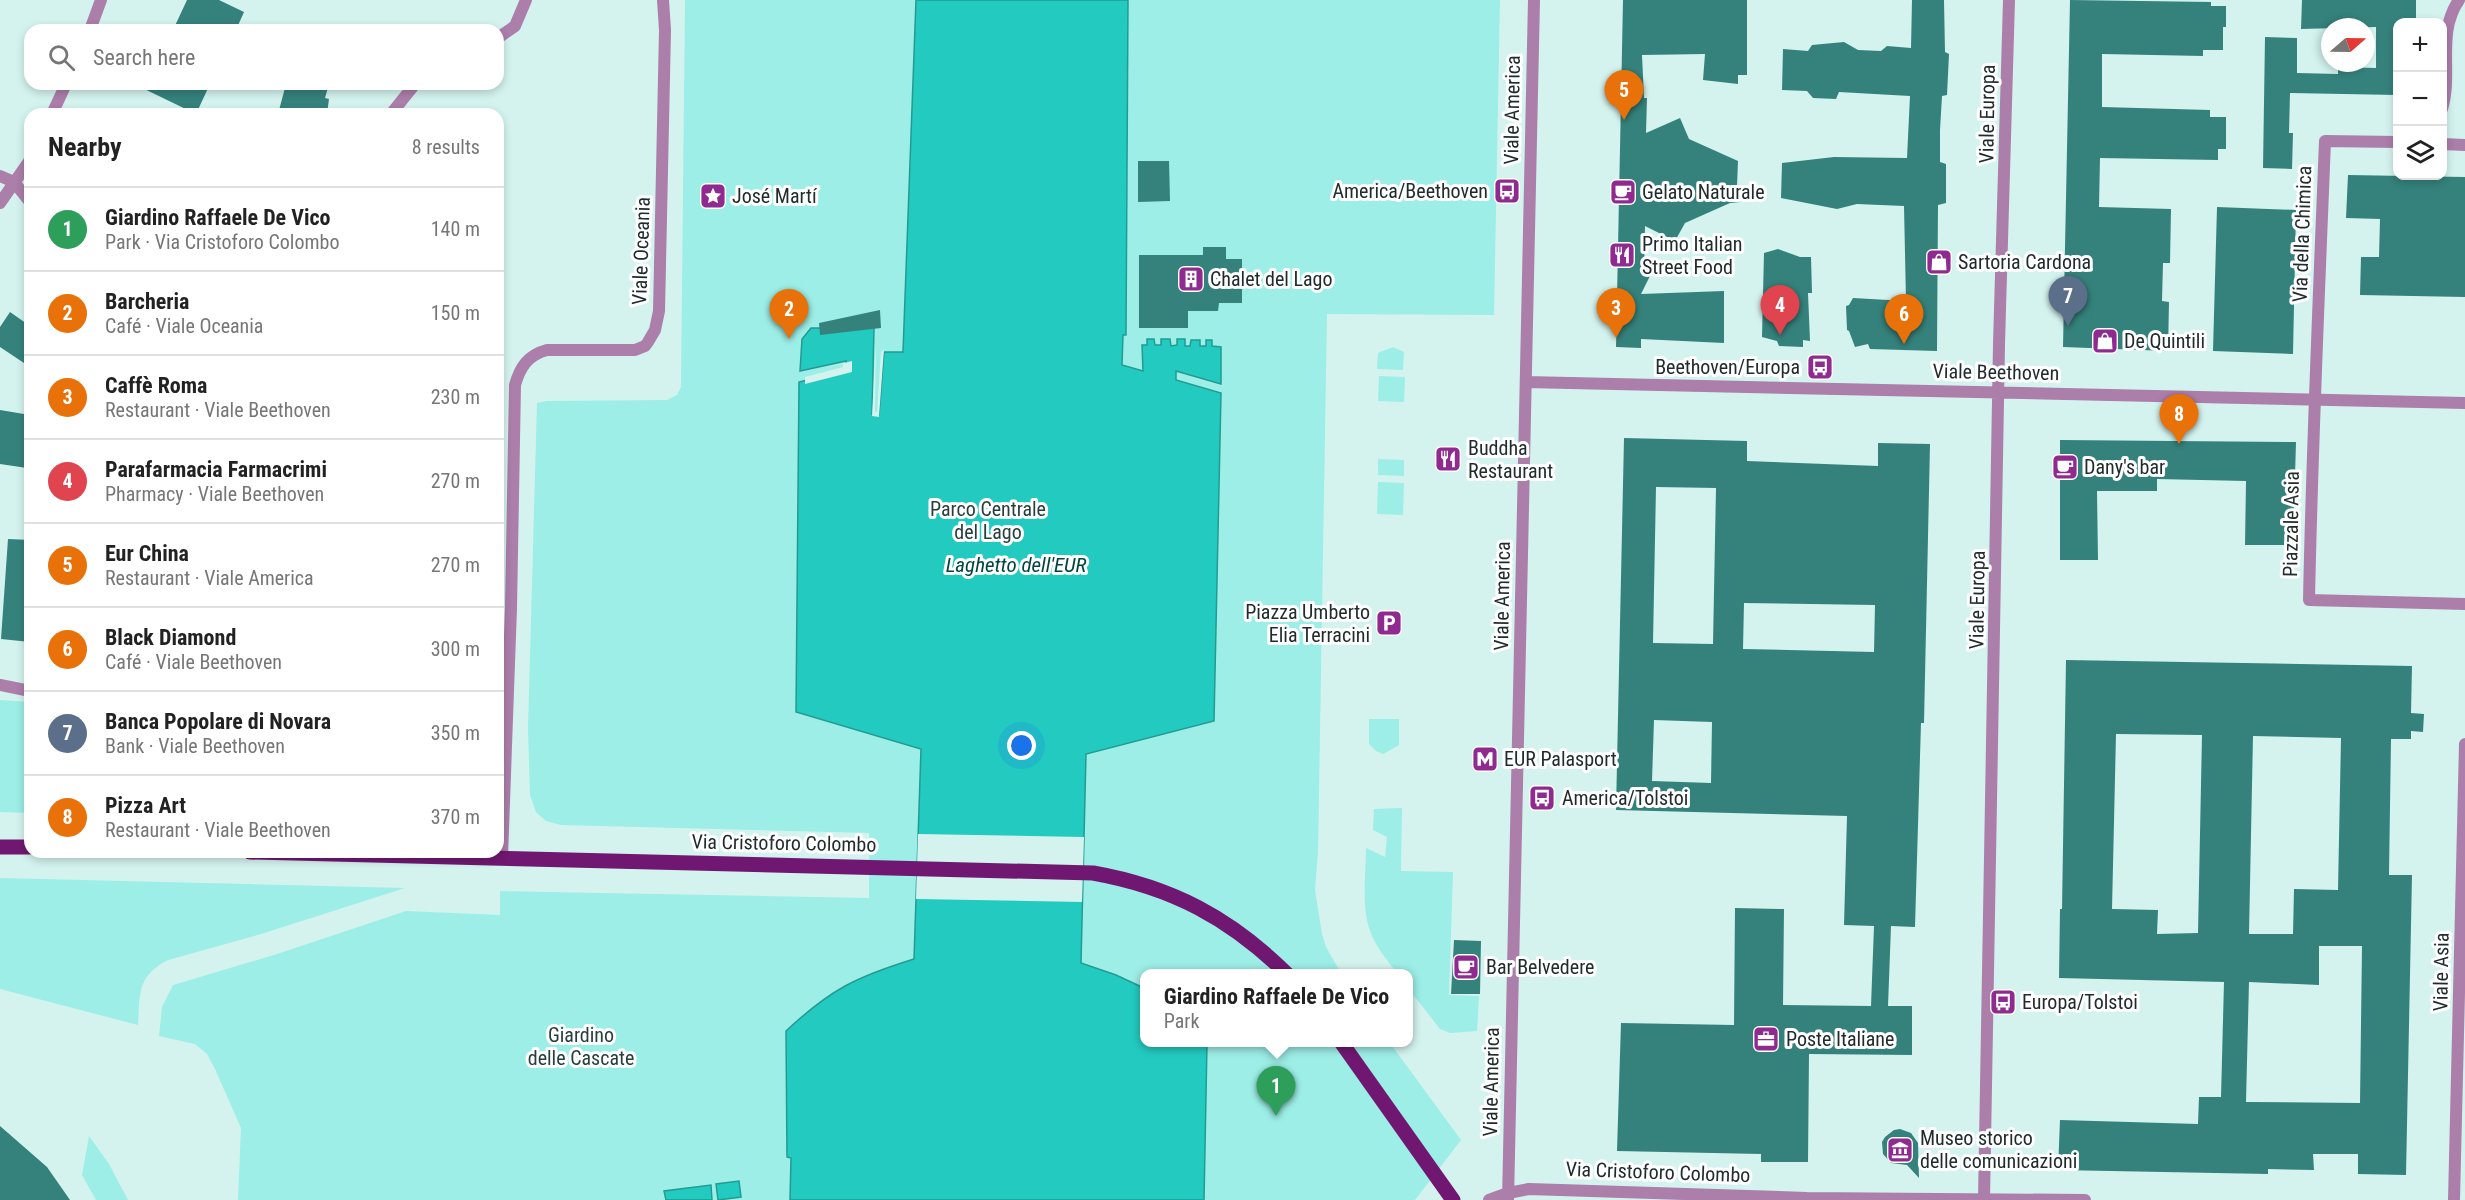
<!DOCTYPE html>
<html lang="en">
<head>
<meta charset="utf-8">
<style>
	:root { --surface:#fff; --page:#f6f6f6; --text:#222; --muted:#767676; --line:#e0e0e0; --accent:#db2777 }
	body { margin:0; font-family:"Roboto Condensed",sans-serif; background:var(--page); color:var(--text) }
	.controls { position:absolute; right:18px; top:18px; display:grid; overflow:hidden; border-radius:12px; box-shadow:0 3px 9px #0003 }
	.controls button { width:54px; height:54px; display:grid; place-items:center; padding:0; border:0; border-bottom:2px solid var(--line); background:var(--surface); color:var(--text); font:30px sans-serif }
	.compass { position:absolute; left:2321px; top:18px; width:54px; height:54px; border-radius:50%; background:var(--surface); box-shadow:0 3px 9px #0003; rotate:70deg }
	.you { position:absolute; left:1022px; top:746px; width:21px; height:21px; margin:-15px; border:4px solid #fff; border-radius:50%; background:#1a73e8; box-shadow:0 0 0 9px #1a73e833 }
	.badge { display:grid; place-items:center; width:39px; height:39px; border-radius:50%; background:var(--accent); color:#fff; font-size:20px; font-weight:700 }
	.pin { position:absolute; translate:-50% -50px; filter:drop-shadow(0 2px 3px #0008) }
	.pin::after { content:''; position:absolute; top:32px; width:21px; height:18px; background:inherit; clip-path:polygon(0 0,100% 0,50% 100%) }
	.popup { position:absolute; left:1140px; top:969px; width:273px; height:78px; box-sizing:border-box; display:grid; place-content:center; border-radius:12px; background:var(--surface); filter:drop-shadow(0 2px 4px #0005); font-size:20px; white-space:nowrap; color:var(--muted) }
	.popup b { font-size:22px; color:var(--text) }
	.popup::after { content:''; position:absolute; left:50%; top:100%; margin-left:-12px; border:12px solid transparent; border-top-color:var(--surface) }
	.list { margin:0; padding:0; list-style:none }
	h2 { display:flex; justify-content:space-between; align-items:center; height:78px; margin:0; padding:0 24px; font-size:26px }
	h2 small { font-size:20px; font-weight:400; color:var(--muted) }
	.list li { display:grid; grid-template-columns:39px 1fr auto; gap:18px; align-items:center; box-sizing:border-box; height:84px; padding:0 24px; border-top:2px solid var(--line) }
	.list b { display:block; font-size:22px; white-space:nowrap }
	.list p { margin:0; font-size:20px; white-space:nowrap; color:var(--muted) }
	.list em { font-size:20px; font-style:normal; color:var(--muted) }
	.icon { flex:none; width:33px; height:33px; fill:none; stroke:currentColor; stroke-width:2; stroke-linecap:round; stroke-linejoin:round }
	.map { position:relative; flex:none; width:2465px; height:1200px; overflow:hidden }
	.search { position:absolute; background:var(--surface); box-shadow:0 3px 9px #0003; left:24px; top:24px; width:480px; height:66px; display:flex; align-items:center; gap:15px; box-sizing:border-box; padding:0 21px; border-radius:18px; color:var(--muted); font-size:22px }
	.panel { position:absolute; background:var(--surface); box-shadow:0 3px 9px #0003; left:24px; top:108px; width:480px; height:750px; border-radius:18px }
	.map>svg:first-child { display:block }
	.green { fill:#9ceee6 }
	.water { fill:#23cac0; stroke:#229b93; stroke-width:1.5 }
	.pier { fill:#d4f3ef }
	.building { fill:#35827c; fill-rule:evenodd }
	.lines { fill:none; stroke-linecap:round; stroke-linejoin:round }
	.minor { stroke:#ac7eaa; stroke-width:12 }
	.tertiary { stroke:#ac7eaa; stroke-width:12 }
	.primary { stroke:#701871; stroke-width:15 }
	.labels { text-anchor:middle; stroke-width:6; stroke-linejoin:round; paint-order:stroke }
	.street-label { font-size:20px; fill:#202c2b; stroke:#fff }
	.poi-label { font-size:20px; fill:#202c2b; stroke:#fff; text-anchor:start }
	.park-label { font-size:20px; fill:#263f3d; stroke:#fff }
	.water-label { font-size:21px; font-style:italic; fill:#004541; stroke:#fff }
</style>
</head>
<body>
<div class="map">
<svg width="2465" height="1200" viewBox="0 0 2465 1200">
	<rect width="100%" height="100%" fill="#d4f3ef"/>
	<!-- green -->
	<path class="green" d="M685,0H1500L1494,315L1327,314L1318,852L1315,890L1322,934L1326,947L1341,973L1144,974V1042L1390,1043L1461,1140L1415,1200H238L241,1128L215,1069L207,1054L195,1044L159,1036L162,1007L173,985L274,955L406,911L500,915V891L869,898V833L561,825L546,821L536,812L530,795L528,728L537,403L547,401L667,400L677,395L681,387Z
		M1393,347L1404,352L1403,370L1377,369L1378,353Z
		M1379,376L1405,377L1404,402L1378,401Z
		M1378,459L1404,460V476L1378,475Z
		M1378,482L1404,483L1403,515L1377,514Z
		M0,700L30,702V813L0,812Z
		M1369,719H1399V745L1383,754L1376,751L1369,744Z
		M1402,808L1401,871L1453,872L1449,995L1479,996L1477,1031L1450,1033L1440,1029L1408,988V974L1397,973C1389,962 1379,951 1373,938C1360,912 1366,876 1366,848L1385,857L1387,837L1373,830L1374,809Z
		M0,878L405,888L261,934L168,960C137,976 140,993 138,1025L0,989Z
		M89,1136L109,1164L128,1200H96L82,1175Z"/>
	<!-- water -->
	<path class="water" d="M916,0H1128L1126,335H1123L1122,365L1143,371L1142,345H1147V339H1154L1155,345H1161V339H1170L1171,346L1177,345V339H1185V346H1190L1191,340H1200V346H1206V340H1212V346L1221,347V384L1176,371V380L1221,393L1214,721L1086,754L1081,963L1116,975L1144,988V1042L1207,1043L1204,1200H790L791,1158L787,1157L786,1031C831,989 856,977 914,959L921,749L796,712L799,382L846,370V361L800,371L802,339L811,328H874L872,414L879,415L884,352H903Z
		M739,1181L741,1197L718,1200L716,1184Z
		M711,1185L712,1200H666L664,1191Z"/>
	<!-- pier -->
	<path class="pier" d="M876,340L875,412H877L881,352L884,349L879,417L872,416Z
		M852,361V372L805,384V377L843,367V364L825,368Z
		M918,834L1084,837L1082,902L916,899Z"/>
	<!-- building -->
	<path class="building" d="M187,0H219L244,12L236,30H173Z
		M1623,0H1747V75H1738V84L1703,80L1705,54L1642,55L1644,98H1647L1646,133L1680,118L1689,139L1738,161L1737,186L1740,202L1730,203L1685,223L1675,241L1645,226L1644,276H1650L1641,294L1724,291V343L1641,339V348L1616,347Z
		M1912,0H1944L1945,52L1949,54L1947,95L1942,96L1940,130V162L1946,164V203L1938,205L1937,351L1870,349L1868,344L1855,347L1849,331L1847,330L1846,306L1849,305L1853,298L1906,301L1904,206L1857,204L1837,209L1781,198L1782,163L1834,157L1907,158L1910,96L1839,92L1836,99L1813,98L1807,91L1782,90L1783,49L1808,51L1812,45L1844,42L1858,50L1881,51L1887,46L1911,48Z
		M2070,0L2211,2V6H2226V27H2223V50H2203V56L2102,54V107L2210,110V117H2226V149H2218V160L2100,158L2099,207L2171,209L2170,263H2163L2162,301L2169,302L2168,351L2063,347Z
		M2302,0H2416V22H2397V95L2290,93L2289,133H2293L2292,169L2263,168L2265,37L2297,38V73L2338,74V67L2376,68V27L2301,29Z
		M134,84H210L196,114Z
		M286,84H329L325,98L329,99L327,114H278Z
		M1138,161H1169L1170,201L1138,202Z
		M2348,175L2465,177V297L2360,295L2361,257H2379L2380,219L2346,218Z
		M2217,207L2296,210L2293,354L2213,351Z
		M1203,247H1226V259H1242V303H1219L1218,311H1188V328H1139V255H1203Z
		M1778,249L1800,257H1811L1812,293H1808L1810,341L1803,340V347L1779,346L1777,341L1762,337L1764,253Z
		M880,310L881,328L820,335L819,323Z
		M10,312L30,326V367L0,347V327Z
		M0,410L30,415V450L27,468L0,464Z
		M1624,438L1747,441V461L1878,466V443L1930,444L1924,723H1921L1915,927L1891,926L1888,1006H1912V1055L1809,1054L1808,1162H1761V1154L1617,1151L1621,1023L1734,1025L1735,908L1784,909L1783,1005L1871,1006L1874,926L1844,925L1847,816L1616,810ZM1656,487L1716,488L1713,644L1653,643ZM1744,603L1875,605L1874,652L1743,649ZM1654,720L1712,722L1711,783L1652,781Z
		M2060,440L2296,442L2293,545H2245L2246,481L2157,479V491H2097L2098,560H2060Z
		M8,539L30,540V642L1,639Z
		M2066,660L2412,666L2411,713L2424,714L2423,732L2411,731V739H2391L2389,875H2412L2406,1175L2358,1174V1154H2313L2314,1170L2268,1169V1174L2058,1170L2060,1120L2198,1124L2199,1097H2221L2224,982L2059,978L2060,909H2062ZM2116,734L2202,735L2198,933L2157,934L2158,910L2112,909ZM2253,736L2341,738L2338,890L2294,889L2293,934H2249ZM2319,946H2362L2360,1103L2246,1102L2249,982L2319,985Z
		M1454,940L1481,941L1480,994H1451Z
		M0,1126L47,1167L70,1200H0Z
		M1900,1129L1911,1133L1918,1143L1919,1178L1907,1165L1891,1163L1883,1154L1882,1142L1885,1137L1894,1130Z"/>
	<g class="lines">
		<!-- minor -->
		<path class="minor" d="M90,30L101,0
			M498,38L515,26L526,0
			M2442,109C2453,73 2436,33 2459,0
			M52,114L66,84
			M391,114L415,84
			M2398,142L2325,141C2319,294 2312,447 2309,600L2465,604
			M2442,144L2465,145
			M0,176L14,182L30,202
			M0,203L30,160
			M0,685L30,691
			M502,857L511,608L515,385C520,367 528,355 547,350H635L645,346L648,342L655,330L659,311L665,30L663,0
			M1508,1193L1529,1189L1807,1198L2085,1200
			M2454,1200L2465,744"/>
		<!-- tertiary -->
		<path class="tertiary" d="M1526,382L2465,403
			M1489,1200L1508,1193
			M1508,1200L1534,0
			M1984,1200L1999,344L2009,0"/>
		<!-- primary -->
		<path class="primary" d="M0,847H30
			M250,852L1093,873C1172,887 1230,918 1287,974
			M1341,1042L1453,1200"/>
	</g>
	<!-- icons -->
	<defs>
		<symbol id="bus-square" viewBox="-11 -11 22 22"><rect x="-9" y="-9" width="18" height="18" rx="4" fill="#8f2a90" stroke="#fff"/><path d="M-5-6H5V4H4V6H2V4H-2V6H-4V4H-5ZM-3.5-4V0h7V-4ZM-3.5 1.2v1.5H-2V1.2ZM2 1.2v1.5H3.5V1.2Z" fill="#fff"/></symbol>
		<symbol id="cafe-square" viewBox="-11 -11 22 22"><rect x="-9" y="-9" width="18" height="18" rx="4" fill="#8f2a90" stroke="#fff"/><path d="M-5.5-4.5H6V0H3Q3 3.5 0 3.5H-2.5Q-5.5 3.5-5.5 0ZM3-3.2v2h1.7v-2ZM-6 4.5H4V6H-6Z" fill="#fff"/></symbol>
		<symbol id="sight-square" viewBox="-11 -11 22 22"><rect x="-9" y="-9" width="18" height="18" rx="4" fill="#8f2a90" stroke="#fff"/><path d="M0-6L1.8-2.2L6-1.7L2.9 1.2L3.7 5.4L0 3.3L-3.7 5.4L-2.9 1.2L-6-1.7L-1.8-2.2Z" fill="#fff"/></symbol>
		<symbol id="restaurant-square" viewBox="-11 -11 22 22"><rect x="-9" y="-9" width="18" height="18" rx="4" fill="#8f2a90" stroke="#fff"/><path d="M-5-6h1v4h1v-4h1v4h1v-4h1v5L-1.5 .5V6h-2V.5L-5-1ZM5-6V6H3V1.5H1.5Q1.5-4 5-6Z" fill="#fff"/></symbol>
		<symbol id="shop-square" viewBox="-11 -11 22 22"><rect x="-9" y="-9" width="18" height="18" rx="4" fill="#8f2a90" stroke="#fff"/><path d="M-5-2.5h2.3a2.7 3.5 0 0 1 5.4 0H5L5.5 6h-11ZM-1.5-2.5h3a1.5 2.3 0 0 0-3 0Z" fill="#fff"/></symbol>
		<symbol id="building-square" viewBox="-11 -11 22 22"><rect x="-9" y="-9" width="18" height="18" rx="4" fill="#8f2a90" stroke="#fff"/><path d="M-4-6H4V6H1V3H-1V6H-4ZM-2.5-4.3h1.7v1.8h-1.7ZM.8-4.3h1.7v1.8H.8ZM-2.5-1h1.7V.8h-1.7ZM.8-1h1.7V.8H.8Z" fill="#fff"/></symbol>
		<symbol id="parking-square" viewBox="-11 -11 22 22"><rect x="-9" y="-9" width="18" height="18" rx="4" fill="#8f2a90" stroke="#fff"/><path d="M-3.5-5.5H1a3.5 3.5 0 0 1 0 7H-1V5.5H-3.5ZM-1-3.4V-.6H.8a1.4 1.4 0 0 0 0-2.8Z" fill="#fff"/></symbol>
		<symbol id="metro-square" viewBox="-11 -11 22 22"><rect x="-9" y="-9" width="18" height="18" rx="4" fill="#8f2a90" stroke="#fff"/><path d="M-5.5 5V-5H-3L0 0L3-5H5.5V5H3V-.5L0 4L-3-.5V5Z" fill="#fff"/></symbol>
		<symbol id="office-square" viewBox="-11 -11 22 22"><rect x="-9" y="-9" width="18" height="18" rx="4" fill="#8f2a90" stroke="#fff"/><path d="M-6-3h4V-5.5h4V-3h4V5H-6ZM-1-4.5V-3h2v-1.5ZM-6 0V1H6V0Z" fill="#fff"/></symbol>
		<symbol id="museum-square" viewBox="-11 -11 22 22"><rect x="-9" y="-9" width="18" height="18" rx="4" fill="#8f2a90" stroke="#fff"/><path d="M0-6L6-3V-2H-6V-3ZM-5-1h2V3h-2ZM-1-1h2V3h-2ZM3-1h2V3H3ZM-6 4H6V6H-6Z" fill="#fff"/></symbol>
	</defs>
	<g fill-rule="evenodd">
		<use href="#bus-square" x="1492" y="176" width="30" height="30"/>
		<use href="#cafe-square" x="1608" y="177" width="30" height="30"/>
		<use href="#sight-square" x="698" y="181" width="30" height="30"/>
		<use href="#restaurant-square" x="1607" y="240" width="30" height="30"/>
		<use href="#shop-square" x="1924" y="247" width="30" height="30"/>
		<use href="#building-square" x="1176" y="264" width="30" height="30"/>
		<use href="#shop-square" x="2090" y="326" width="30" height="30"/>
		<use href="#bus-square" x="1805" y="352" width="30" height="30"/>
		<use href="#restaurant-square" x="1433" y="444" width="30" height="30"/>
		<use href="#cafe-square" x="2050" y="452" width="30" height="30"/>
		<use href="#parking-square" x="1374" y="608" width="30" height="30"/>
		<use href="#metro-square" x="1470" y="744" width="30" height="30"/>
		<use href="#bus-square" x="1527" y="783" width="30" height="30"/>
		<use href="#cafe-square" x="1451" y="952" width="30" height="30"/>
		<use href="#bus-square" x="1988" y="987" width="30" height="30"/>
		<use href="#office-square" x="1751" y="1024" width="30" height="30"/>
		<use href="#museum-square" x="1885" y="1135" width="30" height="30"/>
	</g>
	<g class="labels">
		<!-- street labels -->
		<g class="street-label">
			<text transform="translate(1512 110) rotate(-89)" y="7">Viale America</text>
			<text transform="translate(1987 114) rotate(-89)" y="7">Viale Europa</text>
			<text transform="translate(2302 234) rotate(-88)" y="7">Via della Chimica</text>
			<text transform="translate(641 251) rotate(-88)" y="7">Viale Oceania</text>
			<text transform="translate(1996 372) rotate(1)" y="7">Viale Beethoven</text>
			<text transform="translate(2291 524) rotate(-89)" y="7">Piazzale Asia</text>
			<text transform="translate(1502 596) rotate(-89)" y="7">Viale America</text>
			<text transform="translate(1977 600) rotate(-89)" y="7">Viale Europa</text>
			<text transform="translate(784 843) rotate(1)" y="7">Via Cristoforo Colombo</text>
			<text transform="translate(2441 972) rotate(-89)" y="7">Viale Asia</text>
			<text transform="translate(1491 1082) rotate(-89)" y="7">Viale America</text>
			<text transform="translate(1658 1172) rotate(2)" y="7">Via Cristoforo Colombo</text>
		</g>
		<!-- poi labels -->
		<g class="poi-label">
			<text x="1488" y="198" text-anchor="end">America/Beethoven</text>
			<text x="1642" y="199">Gelato Naturale</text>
			<text x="732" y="203">José Martí</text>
			<text x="1642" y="251">Primo Italian<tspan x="1642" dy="23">Street Food</tspan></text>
			<text x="1958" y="269">Sartoria Cardona</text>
			<text x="1210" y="286">Chalet del Lago</text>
			<text x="2124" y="348">De Quintili</text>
			<text x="1800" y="374" text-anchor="end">Beethoven/Europa</text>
			<text x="1468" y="455">Buddha<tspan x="1468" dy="23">Restaurant</tspan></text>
			<text x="2084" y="474">Dany's bar</text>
			<text x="1370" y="619" text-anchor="end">Piazza Umberto<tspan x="1370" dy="23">Elia Terracini</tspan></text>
			<text x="1504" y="766">EUR Palasport</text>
			<text x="1562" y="805">America/Tolstoi</text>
			<text x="1486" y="974">Bar Belvedere</text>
			<text x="2022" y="1009">Europa/Tolstoi</text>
			<text x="1786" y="1046">Poste Italiane</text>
			<text x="1920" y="1145">Museo storico<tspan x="1920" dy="23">delle comunicazioni</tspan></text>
		</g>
		<!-- park labels -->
		<g class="park-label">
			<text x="988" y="516">Parco Centrale<tspan x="988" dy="23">del Lago</tspan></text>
			<text x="581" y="1042">Giardino<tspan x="581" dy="23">delle Cascate</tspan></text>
		</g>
		<!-- water labels -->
		<g class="water-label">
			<text x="1016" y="572">Laghetto dell'EUR</text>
		</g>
	</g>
</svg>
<div class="controls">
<button>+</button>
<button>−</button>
<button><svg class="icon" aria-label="layers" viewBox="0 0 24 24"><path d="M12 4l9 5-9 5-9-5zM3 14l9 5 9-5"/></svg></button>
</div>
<svg class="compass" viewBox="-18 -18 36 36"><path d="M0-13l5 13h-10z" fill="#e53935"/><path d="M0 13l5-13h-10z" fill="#767676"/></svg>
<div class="you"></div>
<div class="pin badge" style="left:1276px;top:1116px;background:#2e9e5b">1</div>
<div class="popup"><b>Giardino Raffaele De Vico</b>Park</div>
<div class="pin badge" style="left:789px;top:339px;background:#e8710a">2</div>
<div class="pin badge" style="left:1616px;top:338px;background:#e8710a">3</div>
<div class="pin badge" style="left:1780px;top:335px;background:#e0444e">4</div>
<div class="pin badge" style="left:1624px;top:120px;background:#e8710a">5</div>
<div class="pin badge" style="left:1904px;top:344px;background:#e8710a">6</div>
<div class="pin badge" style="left:2068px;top:326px;background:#5c6f8a">7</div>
<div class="pin badge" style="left:2179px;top:444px;background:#e8710a">8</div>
<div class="search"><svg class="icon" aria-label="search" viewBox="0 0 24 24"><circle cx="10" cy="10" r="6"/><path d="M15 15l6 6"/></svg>Search here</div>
<section class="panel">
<h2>Nearby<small>8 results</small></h2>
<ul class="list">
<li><span class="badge" style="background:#2e9e5b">1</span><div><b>Giardino Raffaele De Vico</b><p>Park · Via Cristoforo Colombo</p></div><em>140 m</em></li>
<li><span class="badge" style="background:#e8710a">2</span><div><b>Barcheria</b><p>Café · Viale Oceania</p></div><em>150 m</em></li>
<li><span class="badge" style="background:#e8710a">3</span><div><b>Caffè Roma</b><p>Restaurant · Viale Beethoven</p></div><em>230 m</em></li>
<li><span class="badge" style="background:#e0444e">4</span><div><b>Parafarmacia Farmacrimi</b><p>Pharmacy · Viale Beethoven</p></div><em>270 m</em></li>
<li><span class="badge" style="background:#e8710a">5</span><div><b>Eur China</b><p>Restaurant · Viale America</p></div><em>270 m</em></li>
<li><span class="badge" style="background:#e8710a">6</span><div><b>Black Diamond</b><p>Café · Viale Beethoven</p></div><em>300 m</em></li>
<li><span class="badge" style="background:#5c6f8a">7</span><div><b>Banca Popolare di Novara</b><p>Bank · Viale Beethoven</p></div><em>350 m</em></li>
<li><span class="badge" style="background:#e8710a">8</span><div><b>Pizza Art</b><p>Restaurant · Viale Beethoven</p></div><em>370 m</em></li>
</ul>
</section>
</div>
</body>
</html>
